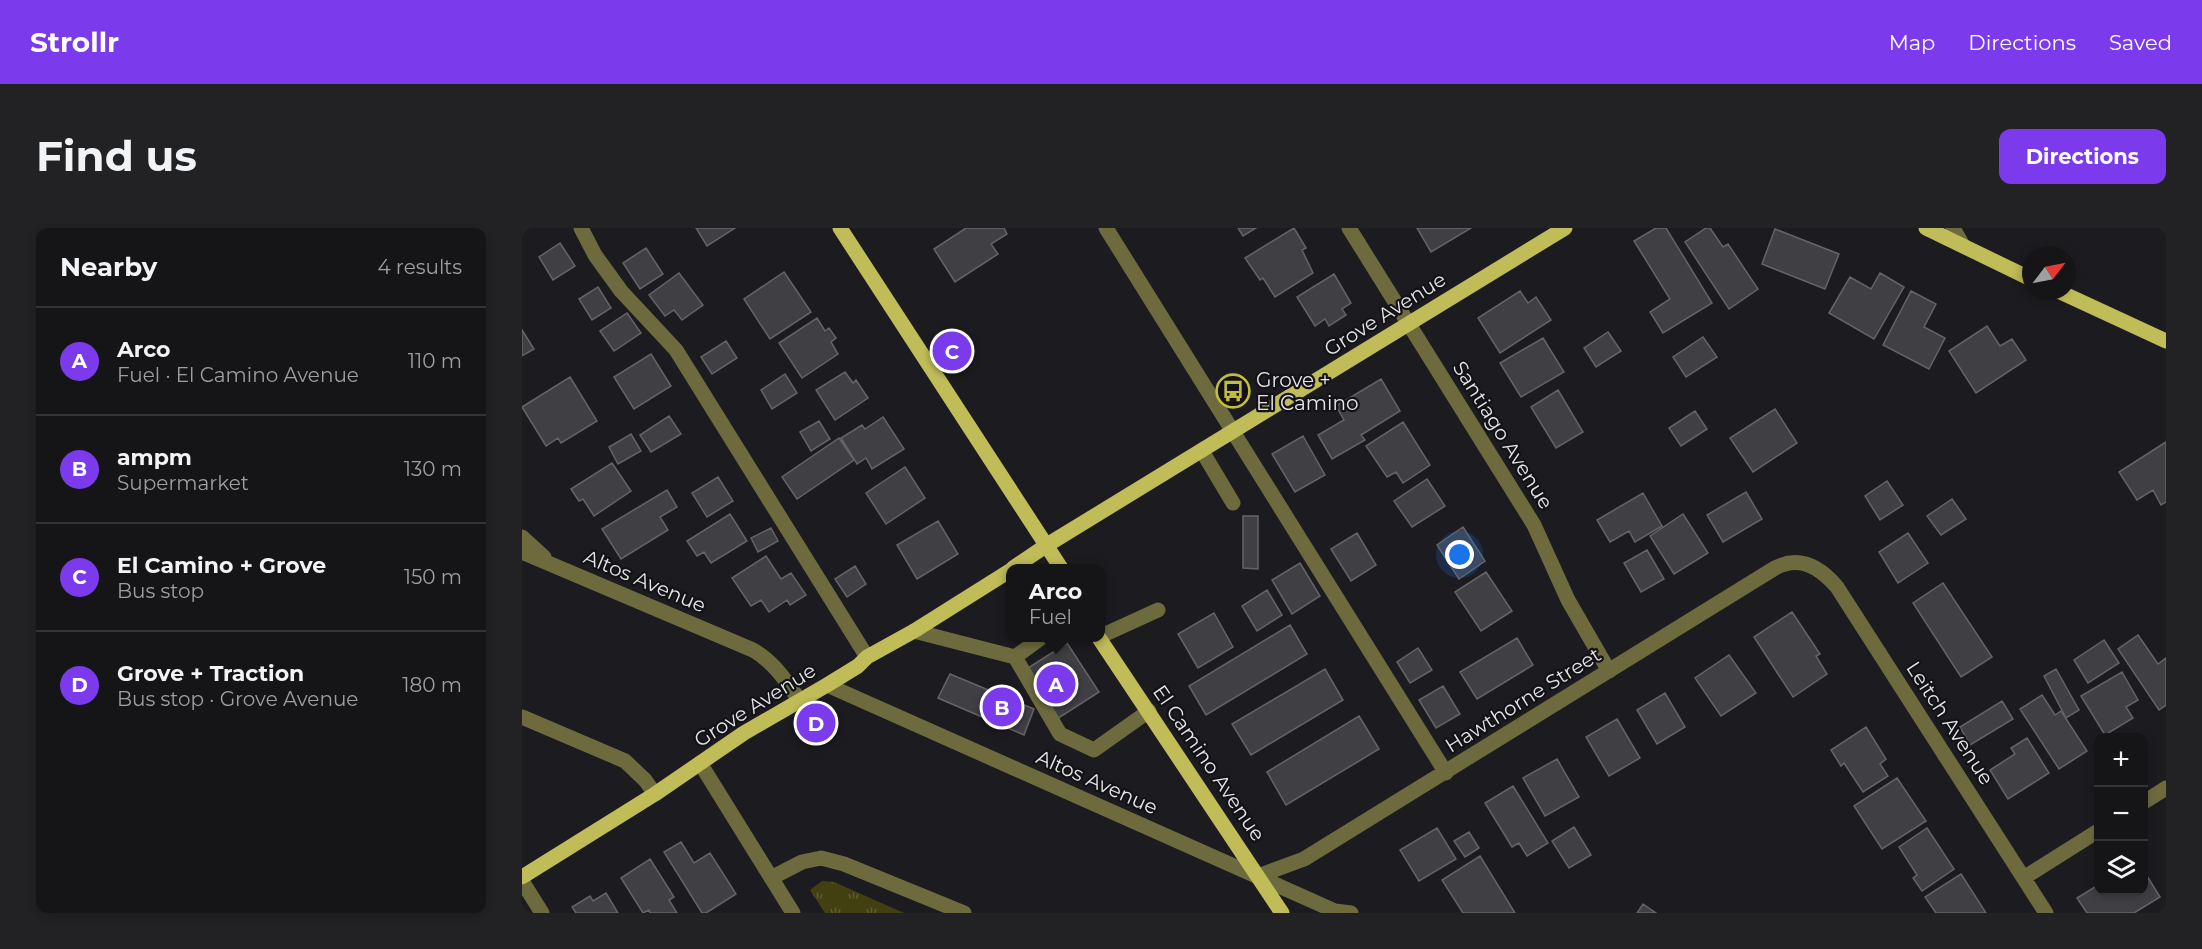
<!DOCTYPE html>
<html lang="en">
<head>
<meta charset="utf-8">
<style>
	:root { --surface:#151518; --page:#222225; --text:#f1f3f6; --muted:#9d9fa2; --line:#343437; --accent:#7c3aed }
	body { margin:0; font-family:Montserrat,sans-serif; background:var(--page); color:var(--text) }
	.controls { position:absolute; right:18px; bottom:18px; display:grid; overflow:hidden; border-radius:12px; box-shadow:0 3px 9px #0003 }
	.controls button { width:54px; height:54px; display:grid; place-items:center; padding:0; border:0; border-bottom:2px solid var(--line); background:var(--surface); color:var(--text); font:30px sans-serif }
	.compass { position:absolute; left:1500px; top:18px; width:54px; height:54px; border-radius:50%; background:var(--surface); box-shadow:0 3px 9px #0003; rotate:58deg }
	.you { position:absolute; left:938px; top:327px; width:21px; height:21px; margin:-15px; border:4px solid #fff; border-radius:50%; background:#1a73e8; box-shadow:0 0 0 9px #1a73e833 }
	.badge { display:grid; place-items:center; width:39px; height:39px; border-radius:50%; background:var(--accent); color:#fff; font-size:20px; font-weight:700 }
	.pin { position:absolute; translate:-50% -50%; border:3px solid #fff; box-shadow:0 2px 6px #0006 }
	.popup { position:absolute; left:484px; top:336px; width:99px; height:78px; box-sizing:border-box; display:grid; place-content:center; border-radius:12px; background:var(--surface); filter:drop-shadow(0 2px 4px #0005); font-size:20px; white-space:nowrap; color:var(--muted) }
	.popup b { font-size:22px; color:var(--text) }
	.popup::after { content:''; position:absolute; left:50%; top:100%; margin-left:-12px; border:12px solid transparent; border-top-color:var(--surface) }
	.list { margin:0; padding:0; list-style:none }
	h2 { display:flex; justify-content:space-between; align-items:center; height:78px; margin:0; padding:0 24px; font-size:26px }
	h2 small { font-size:20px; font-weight:400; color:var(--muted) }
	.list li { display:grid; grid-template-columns:39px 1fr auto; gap:18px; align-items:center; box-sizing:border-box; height:108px; padding:0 24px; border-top:2px solid var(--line) }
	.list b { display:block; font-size:22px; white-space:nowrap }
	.list p { margin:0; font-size:20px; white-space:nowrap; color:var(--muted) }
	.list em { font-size:20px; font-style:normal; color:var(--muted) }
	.icon { flex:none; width:33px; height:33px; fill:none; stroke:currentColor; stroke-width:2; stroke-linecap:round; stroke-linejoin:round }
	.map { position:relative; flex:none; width:1644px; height:685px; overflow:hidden; border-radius:12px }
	header { display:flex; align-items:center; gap:36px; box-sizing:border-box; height:84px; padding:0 30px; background:var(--accent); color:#fff }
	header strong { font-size:28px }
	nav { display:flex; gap:33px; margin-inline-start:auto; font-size:21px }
	.intro { display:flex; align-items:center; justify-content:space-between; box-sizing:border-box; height:144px; padding:0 36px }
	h1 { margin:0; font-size:42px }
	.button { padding:15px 27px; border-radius:12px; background:var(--accent); color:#fff; font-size:21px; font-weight:700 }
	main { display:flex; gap:36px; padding:0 36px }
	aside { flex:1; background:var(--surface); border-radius:12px; box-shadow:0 3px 9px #0003 }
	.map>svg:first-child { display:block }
	.park { fill:url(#park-tufts) }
	.building { fill:#404044; stroke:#646468; stroke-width:1.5 }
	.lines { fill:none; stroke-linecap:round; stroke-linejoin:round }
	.minor { stroke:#6d6b3e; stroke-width:15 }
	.major { stroke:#c0bc57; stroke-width:15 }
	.labels { text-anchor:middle; stroke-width:4.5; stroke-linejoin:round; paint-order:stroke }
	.street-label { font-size:20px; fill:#e6e6e9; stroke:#131317 }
	.poi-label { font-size:20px; fill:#e6e6e9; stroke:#131317; text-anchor:start }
</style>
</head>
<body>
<header>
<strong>Strollr</strong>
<nav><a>Map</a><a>Directions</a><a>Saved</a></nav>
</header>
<div class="intro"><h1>Find us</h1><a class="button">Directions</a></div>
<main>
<aside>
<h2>Nearby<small>4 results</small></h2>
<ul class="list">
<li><span class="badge">A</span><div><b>Arco</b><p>Fuel · El Camino Avenue</p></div><em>110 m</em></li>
<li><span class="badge">B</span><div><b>ampm</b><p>Supermarket</p></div><em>130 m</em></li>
<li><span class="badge">C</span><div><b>El Camino + Grove</b><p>Bus stop</p></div><em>150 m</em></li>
<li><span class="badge">D</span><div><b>Grove + Traction</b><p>Bus stop · Grove Avenue</p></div><em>180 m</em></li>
</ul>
</aside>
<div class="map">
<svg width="1644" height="685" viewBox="0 0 1644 685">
	<defs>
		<pattern id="park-tufts" width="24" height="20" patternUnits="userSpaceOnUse" patternTransform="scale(1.5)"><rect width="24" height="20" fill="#424010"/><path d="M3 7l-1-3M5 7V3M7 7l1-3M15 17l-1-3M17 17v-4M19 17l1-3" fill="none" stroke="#5d5c33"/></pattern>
	</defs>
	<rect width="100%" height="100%" fill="#1c1c20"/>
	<!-- park -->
	<path class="park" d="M300,653L312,654L382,685H303L288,662Z"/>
	<!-- building -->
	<path class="building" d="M174,0H213L185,18Z
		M444,0H482L485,6L469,16L476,26L433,54L412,21Z
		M716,0H734L721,8Z
		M772,0L784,20L780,22L791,45L753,69L741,50L738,52L723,30Z
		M895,0H949L909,24Z
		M1134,0H1144L1190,75L1141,105L1128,84L1148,71L1112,13Z
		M1184,0H1188L1201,19L1206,16L1236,61L1207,81L1163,14Z
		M1253,1L1317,26L1303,61L1240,36Z
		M38,15L53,38L31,52L17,29Z
		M124,20L141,46L118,61L101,35Z
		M262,44L289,84L248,111L222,71Z
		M157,45L181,77L160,92L152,82L143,88L127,67Z
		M1358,45L1382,59L1352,111L1307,85L1328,49L1349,61Z
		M812,46L829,75L820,81L824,87L807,98L803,91L793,98L775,69Z
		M76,59L89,80L70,92L57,71Z
		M998,63L1006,75L1014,69L1029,92L978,125L956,90Z
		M1389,63L1414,76L1402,99L1423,110L1407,141L1361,117Z
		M105,85L119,105L92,123L78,103Z
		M295,90L303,103L307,100L314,110L309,114L316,126L280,150L257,115Z
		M1465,98L1478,118L1490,111L1504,132L1454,165L1427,123Z
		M0,102L12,121L0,128Z
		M1086,104L1099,123L1074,139L1062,120Z
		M1181,109L1195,129L1164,149L1151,129Z
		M1021,110L1042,144L999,169L978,135Z
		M204,113L215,130L190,146L179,129Z
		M129,126L149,158L112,181L92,149Z
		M323,144L331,155L334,152L346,170L313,192L294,162Z
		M263,146L275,165L250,181L239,162Z
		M48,149L75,193L39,215L36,210L24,218L0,179Z
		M859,151L878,183L839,207L843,212L810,231L796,207L822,192L814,178Z
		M1036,162L1061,204L1034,220L1009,179Z
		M1253,181L1275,215L1231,244L1208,210Z
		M1173,183L1185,201L1159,218L1147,200Z
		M147,188L159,206L129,224L118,207Z
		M361,189L382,221L350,241L344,230L335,236L319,210L340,197L343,201Z
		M297,193L308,211L289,223L278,204Z
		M881,194L908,237L881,255L874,244L865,249L844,218Z
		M109,206L119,223L96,236L87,219Z
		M781,208L803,247L773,264L750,226Z
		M317,210L332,232L275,271L260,249Z
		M1644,214V274L1639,277L1631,262L1615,272L1597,244Z
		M90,235L109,263L72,288L61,271L57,273L49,261Z
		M383,239L403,270L364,296L344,265Z
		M196,249L211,273L185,289L170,265Z
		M905,251L923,278L890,299L872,273Z
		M1365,253L1381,277L1358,292L1343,268Z
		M145,262L155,279L138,289L146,302L99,331L80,301Z
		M1224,264L1240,291L1201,314L1185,287Z
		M1121,265L1140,298L1113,314L1107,303L1088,314L1075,292Z
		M1430,271L1444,291L1419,307L1405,288Z
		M208,286L225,313L189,335L182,324L175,328L165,313Z
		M1161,286L1186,325L1152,346L1128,308Z
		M721,288H736V341L721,340Z
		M416,293L436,326L395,351L375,317Z
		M941,299L963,333L937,351L915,317Z
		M249,300L256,313L236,324L229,310Z
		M835,305L854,337L829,353L809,321Z
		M1386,305L1406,335L1376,355L1357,324Z
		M1125,322L1142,351L1119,364L1102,335Z
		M244,328L259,351L269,345L284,367L268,377L265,372L247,384L239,372L229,378L210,350Z
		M778,335L798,368L770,386L750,352Z
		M333,338L344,356L325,369L313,351Z
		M964,344L990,383L959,403L933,364Z
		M1421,355L1470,429L1439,449L1391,375Z
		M745,362L760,387L735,403L720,378Z
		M1270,384L1298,426L1294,428L1305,446L1271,469L1232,409Z
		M692,385L711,419L676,440L656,406Z
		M768,397L785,426L684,487L667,458Z
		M1616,407L1636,436L1644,430V477L1637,482L1596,421Z
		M995,410L1011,437L955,471L938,444Z
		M1582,412L1597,435L1566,455L1552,432Z
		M545,415L577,464L535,491L503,442Z
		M896,420L910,442L888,455L875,434Z
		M1207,427L1234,465L1199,488L1173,450Z
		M803,441L821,472L729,527L710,496Z
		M1534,441L1557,482L1544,490L1522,448Z
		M1600,444L1616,472L1604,479L1611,490L1583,507L1559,468Z
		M428,446L512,481L502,507L416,470Z
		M921,458L938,486L914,500L897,472Z
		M1143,465L1163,499L1135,516L1115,482Z
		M1520,467L1533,487L1539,483L1565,523L1537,541L1498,481Z
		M1480,473L1491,491L1448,517L1438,499Z
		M837,488L857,521L764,577L745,544Z
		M1095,491L1118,530L1087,548L1064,509Z
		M1344,499L1364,531L1358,536L1366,548L1341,564L1322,535L1319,538L1309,522Z
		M1505,510L1527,545L1486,571L1468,542L1493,526L1489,520Z
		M1035,531L1057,569L1023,588L1001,550Z
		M1375,550L1404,593L1360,621L1332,578Z
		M991,558L1026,615L1005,628L997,615L990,619L963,575Z
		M1052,599L1069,627L1047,640L1030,613Z
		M915,600L934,631L897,653L878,622Z
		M1405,600L1432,641L1400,663L1391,650L1395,647L1377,619Z
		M947,604L957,620L943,629L932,613Z
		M159,614L172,635L188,625L214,666L184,685H180L142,624Z
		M958,628L993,685H941L920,652Z
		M128,631L152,669L147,672L155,685H128L127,682L121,685L99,650Z
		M1622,643L1638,669L1612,685H1565L1555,670L1576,657V662H1622Z
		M1439,646L1464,685H1414L1403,669Z
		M84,665L96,685H54L50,679L68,668L71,673Z
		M1121,676L1134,685H1115Z"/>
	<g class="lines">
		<!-- minor -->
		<path class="minor" d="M59,0L73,27L99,63L154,122L345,429
			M584,0L924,545
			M827,0L1012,297L1046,372L1087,443
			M1431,0L1440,16
			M680,223L711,275
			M0,309L22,329
			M0,324L231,422C252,434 264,453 278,473
			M392,403L493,429L519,410
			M579,408L636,382
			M493,429L538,506L572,522L627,483
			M305,457L813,683L829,685
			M0,489L103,533L123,552L133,566
			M178,535L271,685
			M1622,574L1644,560
			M736,648L782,631L1253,340C1278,327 1298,339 1315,359L1524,685
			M1503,649L1576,603
			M249,650L280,634L299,630L322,636L442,685
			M0,653L20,685"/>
		<!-- major -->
		<path class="major" d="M318,0L539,340
			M1404,0L1509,51
			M1536,63L1644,113
			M491,340L525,317L1043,0
			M577,410L760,685
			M0,649L133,566L222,505L305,457L336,438L345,429L392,403L489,342"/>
	</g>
	<!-- icons -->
	<defs>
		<symbol id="bus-ring" viewBox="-11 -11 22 22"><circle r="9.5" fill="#131317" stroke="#c3bd3e" stroke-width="1.5"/><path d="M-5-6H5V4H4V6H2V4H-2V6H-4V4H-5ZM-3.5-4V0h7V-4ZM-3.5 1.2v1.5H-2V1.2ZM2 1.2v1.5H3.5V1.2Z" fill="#c3bd3e"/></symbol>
	</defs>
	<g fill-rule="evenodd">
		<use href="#bus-ring" x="692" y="144" width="38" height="38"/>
	</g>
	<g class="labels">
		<!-- street labels -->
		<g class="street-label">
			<text transform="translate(863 86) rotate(-32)" y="7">Grove Avenue</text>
			<text transform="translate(981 207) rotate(58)" y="7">Santiago Avenue</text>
			<text transform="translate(123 353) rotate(23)" y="7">Altos Avenue</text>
			<text transform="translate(1001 472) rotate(-32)" y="7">Hawthorne Street</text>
			<text transform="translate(233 477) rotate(-32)" y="7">Grove Avenue</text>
			<text transform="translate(1428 495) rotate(57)" y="7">Leitch Avenue</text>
			<text transform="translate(687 535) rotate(56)" y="7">El Camino Avenue</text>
			<text transform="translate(575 554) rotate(24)" y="7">Altos Avenue</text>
		</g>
		<!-- poi labels -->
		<g class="poi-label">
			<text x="734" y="159">Grove +<tspan x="734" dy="23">El Camino</tspan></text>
		</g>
	</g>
</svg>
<div class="controls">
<button>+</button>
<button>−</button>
<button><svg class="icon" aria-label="layers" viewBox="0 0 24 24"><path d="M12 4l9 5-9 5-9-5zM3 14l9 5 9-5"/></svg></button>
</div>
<svg class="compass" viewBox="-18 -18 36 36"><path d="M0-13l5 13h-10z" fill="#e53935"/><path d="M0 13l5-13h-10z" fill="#9d9fa2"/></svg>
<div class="you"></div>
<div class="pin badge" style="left:534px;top:456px">A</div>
<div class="popup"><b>Arco</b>Fuel</div>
<div class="pin badge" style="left:480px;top:479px">B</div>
<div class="pin badge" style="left:430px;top:123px">C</div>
<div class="pin badge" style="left:294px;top:495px">D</div>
</div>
</main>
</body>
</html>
